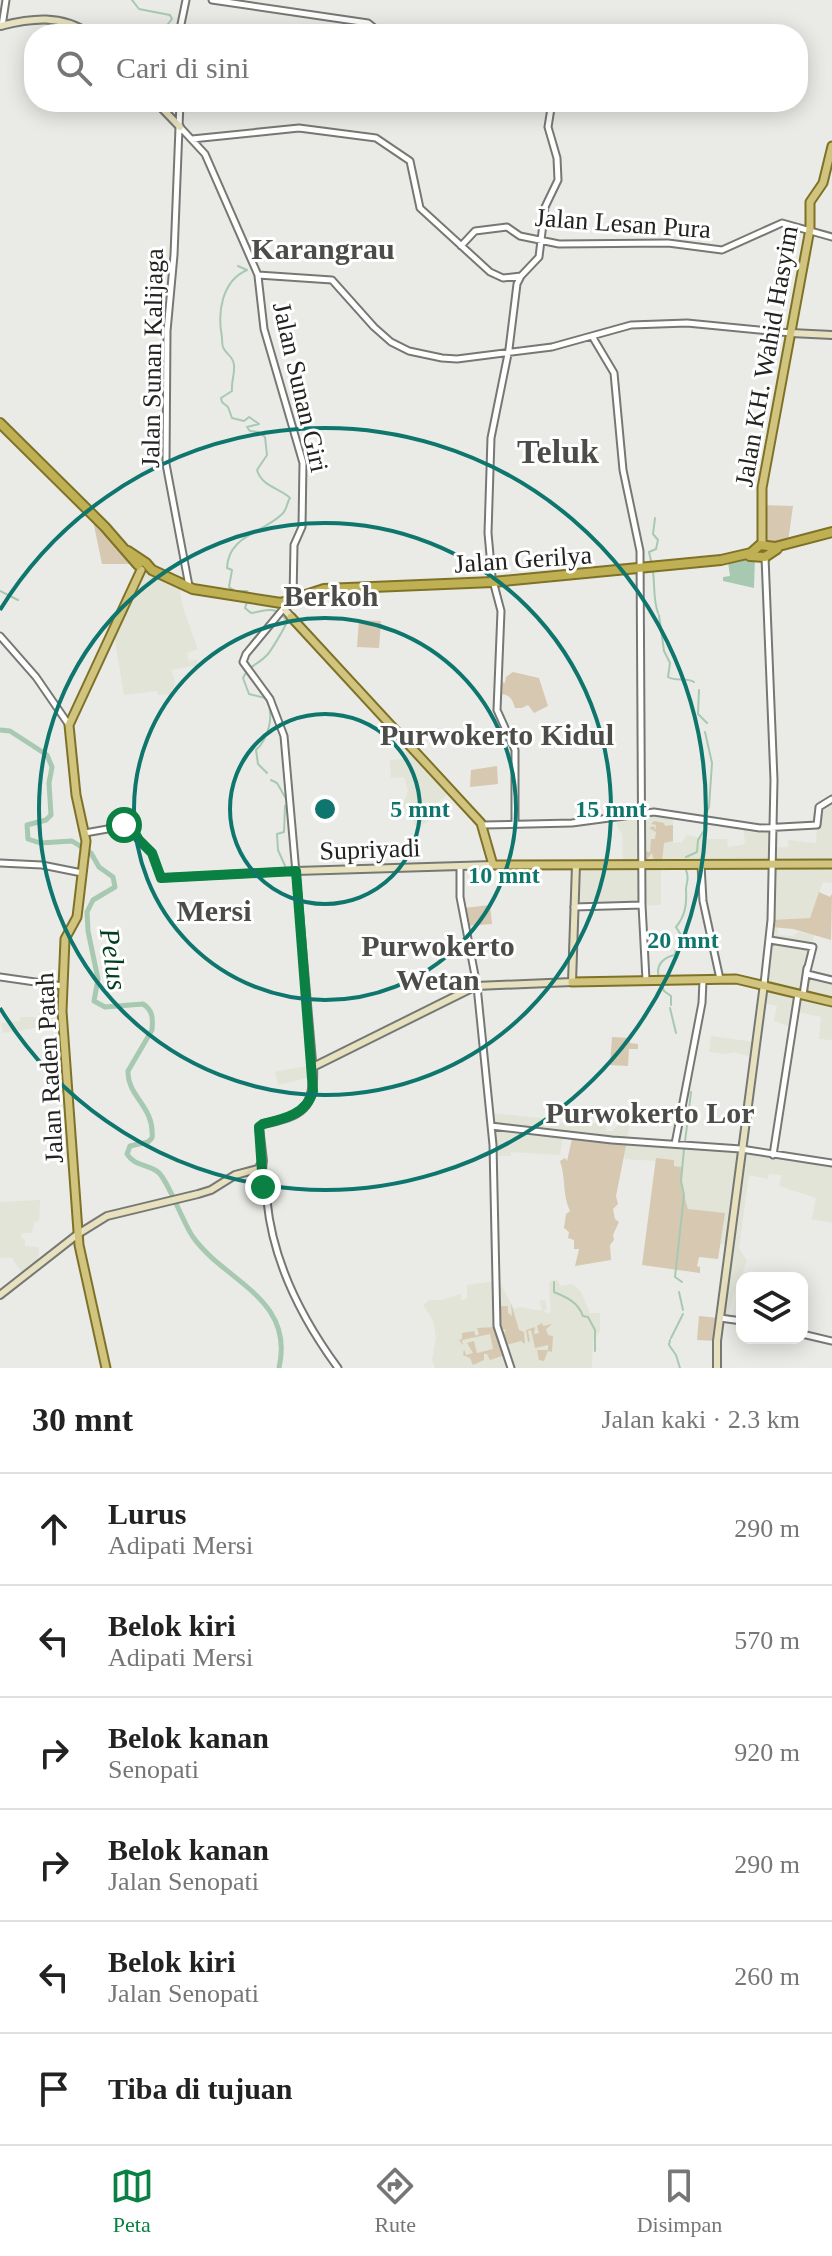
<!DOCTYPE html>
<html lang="id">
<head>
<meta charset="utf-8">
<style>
	:root { --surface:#fff; --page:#f6f6f6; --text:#222; --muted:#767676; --line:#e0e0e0; --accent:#0b8043 }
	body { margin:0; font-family:"Times New Roman",serif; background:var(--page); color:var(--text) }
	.controls { position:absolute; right:24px; bottom:24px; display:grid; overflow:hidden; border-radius:16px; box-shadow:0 4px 20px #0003 }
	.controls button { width:72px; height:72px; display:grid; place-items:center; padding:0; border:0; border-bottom:2px solid var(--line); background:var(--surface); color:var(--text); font:40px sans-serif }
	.stop { position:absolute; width:24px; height:24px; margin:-18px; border:6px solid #0b8043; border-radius:50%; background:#fff }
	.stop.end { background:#0b8043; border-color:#fff; box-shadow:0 2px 8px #0008 }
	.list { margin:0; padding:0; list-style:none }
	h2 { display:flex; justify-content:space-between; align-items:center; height:104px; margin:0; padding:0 32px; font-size:34px }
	h2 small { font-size:26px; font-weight:400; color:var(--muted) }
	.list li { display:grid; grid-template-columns:52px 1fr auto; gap:24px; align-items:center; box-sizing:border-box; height:112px; padding:0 32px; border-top:2px solid var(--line) }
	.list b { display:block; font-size:30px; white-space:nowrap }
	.list p { margin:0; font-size:26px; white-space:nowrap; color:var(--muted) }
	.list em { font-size:26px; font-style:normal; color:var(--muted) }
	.icon { flex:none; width:44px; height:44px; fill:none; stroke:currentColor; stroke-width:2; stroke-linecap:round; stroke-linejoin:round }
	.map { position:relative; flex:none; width:832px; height:1368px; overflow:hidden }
	.search { position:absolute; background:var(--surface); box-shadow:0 4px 20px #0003; left:24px; right:24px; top:24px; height:88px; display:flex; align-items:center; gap:20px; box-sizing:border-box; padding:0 28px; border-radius:32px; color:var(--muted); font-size:30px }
	.sheet { height:776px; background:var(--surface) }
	nav { display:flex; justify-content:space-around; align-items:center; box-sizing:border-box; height:112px; border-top:2px solid var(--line); background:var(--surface); font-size:22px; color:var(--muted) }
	nav a { display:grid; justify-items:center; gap:4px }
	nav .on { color:var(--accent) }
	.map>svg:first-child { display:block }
	.built { fill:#e1e4d7 }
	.green { fill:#d7c8b1 }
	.water { fill:#a7c9b1 }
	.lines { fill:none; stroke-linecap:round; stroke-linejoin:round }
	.stream { stroke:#a7c9b1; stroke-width:2 }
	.river { stroke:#a7c9b1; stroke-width:5 }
	.tertiary-casing { stroke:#767873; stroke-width:9 }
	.secondary-casing { stroke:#767873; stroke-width:10 }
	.primary-casing { stroke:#7f7227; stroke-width:11 }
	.trunk-casing { stroke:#7f7227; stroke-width:12 }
	.tertiary { stroke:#fff; stroke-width:5 }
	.secondary { stroke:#e8e1bf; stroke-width:6 }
	.primary { stroke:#d0c47f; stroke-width:7 }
	.trunk { stroke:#c0b054; stroke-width:8 }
	.route { stroke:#0b8043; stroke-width:10 }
	.ring { fill:none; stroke:#0f766e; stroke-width:4 }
	.labels { text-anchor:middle; stroke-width:6; stroke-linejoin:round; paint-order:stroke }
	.street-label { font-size:26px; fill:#232322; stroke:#fff }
	.water-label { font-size:28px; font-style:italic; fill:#003e20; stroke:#fff }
	.quarter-label { font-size:30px; font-weight:bold; fill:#4c4d49; stroke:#fff }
	.district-label { font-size:34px; font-weight:bold; fill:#4c4d49; stroke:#fff }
	.centre { fill:#0f766e; stroke:#fff; stroke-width:4 }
	.ring-label { font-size:24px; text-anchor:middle; font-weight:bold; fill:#0f766e; stroke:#fff; stroke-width:6; stroke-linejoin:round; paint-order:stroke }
</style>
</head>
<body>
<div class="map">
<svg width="832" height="1368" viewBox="0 0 832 1368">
	<rect width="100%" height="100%" fill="#eaebe6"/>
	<!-- built -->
	<path class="built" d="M143,573H150L179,585L183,608L198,649L187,653L189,661L197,659L198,665L171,670L175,680L173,694L158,695L157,691L124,695L114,634Z
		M410,747L446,784L442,787L447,795L435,805L433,803L430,805L434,818L417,828L403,805L408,790L404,777L391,778L390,760L404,759L406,751Z
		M832,799V883L823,882L810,918L771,920L773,864L623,863L622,834L617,827V815L673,814V843L682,842L687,835L705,839H727L728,847L742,845L745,842L743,826L773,828V848L788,847V840L816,843L818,811Z
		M576,865H661V905L574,907Z
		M772,927L778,928V935L793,936L798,932L814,935L806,973L832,980V1040L819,1039L821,1017L794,1011L791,1027L774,1021L777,1006L761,1002L768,984L766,981Z
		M59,1011L60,1026L57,1022L41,1023V1027L3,1033L1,1023L20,1021V1017H39V1013Z
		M711,1036L754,1042L753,1057L733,1052L726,1054L709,1052Z
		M312,1065L311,1077L278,1085L275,1073L278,1071Z
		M489,1113L541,1118L550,1123H606V1131H612L620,1123L630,1124L627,1140L741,1149L832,1163V1223L812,1219L816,1198L779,1186L782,1175L769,1174L768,1179L749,1175L739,1248L747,1261L733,1296L728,1319L720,1318L729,1245L720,1244L724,1214L688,1209L681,1185V1167L656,1161L624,1159L627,1141L563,1135L560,1155L511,1152V1156H492Z
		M40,1200L39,1221L34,1222L32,1233H22L21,1238L25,1239V1246L39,1247L38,1265L24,1276L12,1258H0V1202Z
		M557,1280L561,1286L572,1284L576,1287L581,1292L590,1313H600V1331L593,1341L592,1368H435L432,1360L436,1338L433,1320L423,1305L429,1300H441L461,1294V1300L467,1299V1285L496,1281L501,1285L514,1309L520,1307L542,1311L540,1301L545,1300L547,1309L543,1311L547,1313L551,1312L549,1286L550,1281Z"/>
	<!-- green -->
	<path class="green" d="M762,505L793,506L788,542L770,546L765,544Z
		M92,516L132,564H102Z
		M359,620L381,621L379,648L357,647Z
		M513,672L539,678L548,706L534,713L528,705L522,708H515C512,698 509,694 499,694V681L505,683L506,677Z
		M497,766L498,784L470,787L471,770Z
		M654,821L664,823L665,826L673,825V841L664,843L662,862H654L652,853L644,863V851L650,852L651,839H655L656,832L649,828L654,826L655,831L656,825L651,824Z
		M819,892L830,897L832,894L831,940L793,929L771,927V920L810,918Z
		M490,905L492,924L466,926L464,908Z
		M612,1037L630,1038V1043L638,1044V1049H629L628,1066L610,1065Z
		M564,1136L627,1141L616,1196L618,1204L613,1209L615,1219L619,1222L613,1235L614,1240L610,1245L611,1260L575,1266L579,1249H574V1240L568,1238L569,1232L564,1228L566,1214L570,1211C562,1194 566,1178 560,1161L565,1158L567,1161L572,1139L564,1138Z
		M656,1158L674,1160V1166L682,1167L681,1185L688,1209L725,1213L718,1259L699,1257L697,1266L700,1267V1273L642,1265Z
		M511,1303L519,1330L524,1332L525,1344L521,1341L506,1345L503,1335L506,1330L497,1327L499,1306H508V1313L512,1316Z
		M699,1316L719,1318L717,1341L697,1340Z
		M542,1323L543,1326L552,1324L546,1329L548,1335L553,1336L552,1352L548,1351L544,1361L539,1360L537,1350H548V1345L535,1348L531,1330L528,1331L530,1341L528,1342L526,1330L535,1327L534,1334L539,1333L537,1326Z
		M496,1327L502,1356L490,1360L487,1354H484V1360L473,1365L470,1358L463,1355L464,1349L466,1355L473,1353L467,1343L474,1341L477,1353L493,1349L490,1334L462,1340L463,1345L459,1340L462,1339V1333L474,1331L476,1336L479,1334L477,1328Z"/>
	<!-- water -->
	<path class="water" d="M755,556L754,588L723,581V577L730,576L728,562Z"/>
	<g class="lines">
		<!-- stream -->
		<path class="stream" d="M132,0L139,9L170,15L172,19L160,34
			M238,266L247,270C222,281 217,312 222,337C222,339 222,347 224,349C228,356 233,356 234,365C235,374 231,382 232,391L221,398L222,402L228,407L232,418L244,421L249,417L259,424L247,427L250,431L259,432L265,437L267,455L257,470C262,487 280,488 290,498C286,504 287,511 281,515C262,533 228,536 227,568L232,570L229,587L235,591H247L250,596
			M652,565L649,552L656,549L658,540L653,534L655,518
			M653,572C655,587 653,599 658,613
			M0,591L18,600
			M247,602L245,608L251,613C267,611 274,604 287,621C286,626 271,651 267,655C258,665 249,665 243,678L249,694L265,698C276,714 268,739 256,750L258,764L267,773
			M659,615L664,651L670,663L668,677C677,682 686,677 694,682
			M699,690L698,714L707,723
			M271,780L277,783L285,797
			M285,806L284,832L277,834L278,850L286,868
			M686,857L697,852L698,840L705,829L703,820L709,807L712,763L705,732
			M681,935L676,927C685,916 687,905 686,890C686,882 690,879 686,870
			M659,977C655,965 664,957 675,955L676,947L680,941
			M661,984L664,991L671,996V1005
			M670,1008L676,1033
			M685,1142L691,1092
			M554,1282V1292C566,1297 578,1302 583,1316L588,1317L595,1330V1351
			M682,1282L675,1277L684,1195L681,1181L684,1149
			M679,1292L683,1310
			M671,1338L683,1314
			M670,1340L669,1345L676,1355L680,1368"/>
		<!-- river -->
		<path class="river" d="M0,730L10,731L47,755L52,767L49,783L51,815L46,820L27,825L28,839L40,843L72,841L91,853L99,867L113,877L115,887L93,900L87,912L88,931L98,979L94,1001L105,1007L143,1004C153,1010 153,1019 152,1030L128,1071C127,1097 155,1106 152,1138L148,1142L130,1146L127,1154C134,1166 148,1164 158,1172C168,1180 183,1223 193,1237C225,1282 295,1298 279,1368"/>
		<defs>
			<path id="tertiary" d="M212,0L368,23L382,34
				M2,26L6,0
				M179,34L186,0
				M180,102L174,255L167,331L166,464L189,586
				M180,127L205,154L258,275L332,280L374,327L391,342L409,351L442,358L457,359L552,347L631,325L687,323L791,333
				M192,139L299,128L376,138L410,161L420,208L490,272L503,278L521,276
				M461,246L475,231L507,227L520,236L559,244L668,243L722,250L782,223L832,237
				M258,276L264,329L303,463L302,527L294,545L293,598
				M592,336L614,373L623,470L640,551L642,905L646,980
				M284,608L246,654L243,662L270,699L284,736L313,1067
				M0,636L36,677L69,725
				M515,824V750L497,710L501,611L492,577L488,533L491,438L509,349L517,284L521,276L539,257L545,207L558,180L557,158L548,127L552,102
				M483,825L572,823L654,812L760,828L817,825L819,807L832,799
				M85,833L130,825L139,840L152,853L161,878L296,871
				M0,863L42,865L82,873
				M701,865L703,901L720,979
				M460,867V897L477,986L493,1145L497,1326L511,1368
				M574,907L642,905
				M770,940L813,947L807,971
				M807,974L832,980
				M0,977L63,986
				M764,984L771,920L774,780L765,557
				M803,995L807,968
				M491,1126L612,1140L741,1149L832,1163
				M675,1144L702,1003L703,980
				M773,1155L798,994
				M263,1164C261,1180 266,1187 267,1201C273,1262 302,1319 338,1368
				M720,1318L742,1321
				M802,1334L832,1341"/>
			<path id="secondary" d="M0,26C32,18 61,14 90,34
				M156,102L180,127
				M791,333L832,335
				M285,610L291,617
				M296,871L493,865
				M0,1295L78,1234L107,1216L198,1194L211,1190L235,1175L258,1169L263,1161L259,1127L263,1124C302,1116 315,1109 313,1067L476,986L572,982L576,865
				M717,1368V1341L764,984"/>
			<path id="primary" d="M762,545V488L810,229V202L823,183L832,146
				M291,617L481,823L493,865L832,864
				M572,982L736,979L832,1002
				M106,1368L79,1245L62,1011L65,939L77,917L86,841L76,795L69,725L141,570"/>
			<path id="trunk" d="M0,423L105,527L138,565
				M128,551L146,563L152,570L193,589L281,603L324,589L493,582L721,560L751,553L760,545L775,547L832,532
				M750,556L765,557L777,549"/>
		</defs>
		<!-- tertiary casing -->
		<use href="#tertiary" class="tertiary-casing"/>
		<!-- secondary casing -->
		<use href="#secondary" class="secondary-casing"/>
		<!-- primary casing -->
		<use href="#primary" class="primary-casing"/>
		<!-- trunk casing -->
		<use href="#trunk" class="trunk-casing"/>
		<!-- tertiary -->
		<use href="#tertiary" class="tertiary"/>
		<!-- secondary -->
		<use href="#secondary" class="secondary"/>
		<!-- primary -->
		<use href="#primary" class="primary"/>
		<!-- trunk -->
		<use href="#trunk" class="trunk"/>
	</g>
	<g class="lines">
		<!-- route -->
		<path class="route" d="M124,825H130L139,840L152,853L161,878L296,871L313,1091C307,1114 284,1119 263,1124L259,1127L263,1187"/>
	</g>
	<!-- distance rings -->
	<g class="ring">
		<circle cx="325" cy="809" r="95"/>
		<circle cx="325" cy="809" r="191"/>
		<circle cx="325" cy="809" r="286"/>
		<path d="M0 610A381 381 0 1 1 0 1008"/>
	</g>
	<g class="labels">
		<!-- street labels -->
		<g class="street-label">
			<text transform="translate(623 223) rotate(4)" y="9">Jalan Lesan Pura</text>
			<text transform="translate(766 356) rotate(-80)" y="9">Jalan KH. Wahid Hasyim</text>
			<text transform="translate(152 358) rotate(-89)" y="9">Jalan Sunan Kalijaga</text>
			<text transform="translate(301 387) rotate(77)" y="9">Jalan Sunan Giri</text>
			<text transform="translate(523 559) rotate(-4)" y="9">Jalan Gerilya</text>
			<text transform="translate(370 849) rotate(-2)" y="9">Supriyadi</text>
			<text transform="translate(49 1068) rotate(-93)" y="9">Jalan Raden Patah</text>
		</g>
		<!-- water labels -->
		<g class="water-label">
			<text transform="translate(114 959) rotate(82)" y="10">Pelus</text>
		</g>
		<!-- quarter labels -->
		<g class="quarter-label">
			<text x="323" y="259">Karangrau</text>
			<text x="331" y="606">Berkoh</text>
			<text x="497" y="745">Purwokerto Kidul</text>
			<text x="214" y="921">Mersi</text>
			<text x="438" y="956">Purwokerto<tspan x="438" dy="34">Wetan</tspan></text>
			<text x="650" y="1123">Purwokerto Lor</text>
		</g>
		<!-- district labels -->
		<g class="district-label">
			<text x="558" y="463">Teluk</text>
		</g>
	</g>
	<circle cx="325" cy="809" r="12" class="centre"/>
	<g class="ring-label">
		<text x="420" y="817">5 mnt</text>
		<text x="611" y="817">15 mnt</text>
		<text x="504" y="883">10 mnt</text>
		<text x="683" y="948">20 mnt</text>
	</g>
</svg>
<div class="controls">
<button><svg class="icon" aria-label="layers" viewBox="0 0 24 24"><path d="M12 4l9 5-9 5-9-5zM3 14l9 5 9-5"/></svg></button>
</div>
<div class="stop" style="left:124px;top:825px"></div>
<div class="stop end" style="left:263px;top:1187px"></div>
<div class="search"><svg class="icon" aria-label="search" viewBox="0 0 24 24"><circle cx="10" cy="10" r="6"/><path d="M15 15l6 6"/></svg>Cari di sini</div>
</div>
<section class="sheet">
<h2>30 mnt<small>Jalan kaki · 2.3 km</small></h2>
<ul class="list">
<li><svg class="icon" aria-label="ahead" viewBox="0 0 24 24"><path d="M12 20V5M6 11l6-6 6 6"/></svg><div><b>Lurus</b><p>Adipati Mersi</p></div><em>290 m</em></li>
<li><svg class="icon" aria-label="left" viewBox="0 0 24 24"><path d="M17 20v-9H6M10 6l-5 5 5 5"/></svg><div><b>Belok kiri</b><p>Adipati Mersi</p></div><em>570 m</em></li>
<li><svg class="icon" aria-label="right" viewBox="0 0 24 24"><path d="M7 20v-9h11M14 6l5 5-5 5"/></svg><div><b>Belok kanan</b><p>Senopati</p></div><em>920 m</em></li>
<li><svg class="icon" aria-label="right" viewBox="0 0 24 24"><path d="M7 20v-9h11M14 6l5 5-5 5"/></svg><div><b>Belok kanan</b><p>Jalan Senopati</p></div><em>290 m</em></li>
<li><svg class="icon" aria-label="left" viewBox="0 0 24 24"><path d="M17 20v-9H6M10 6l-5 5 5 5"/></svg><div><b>Belok kiri</b><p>Jalan Senopati</p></div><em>260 m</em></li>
<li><svg class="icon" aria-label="arrive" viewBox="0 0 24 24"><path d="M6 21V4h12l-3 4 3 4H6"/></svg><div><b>Tiba di tujuan</b></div></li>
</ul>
</section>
<nav>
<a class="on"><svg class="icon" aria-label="map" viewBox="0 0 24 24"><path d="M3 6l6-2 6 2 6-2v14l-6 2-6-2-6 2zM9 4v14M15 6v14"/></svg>Peta</a>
<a><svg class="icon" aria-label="directions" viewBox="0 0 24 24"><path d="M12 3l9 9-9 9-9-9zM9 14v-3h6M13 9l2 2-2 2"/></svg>Rute</a>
<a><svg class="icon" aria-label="saved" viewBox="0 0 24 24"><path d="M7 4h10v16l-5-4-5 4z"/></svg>Disimpan</a>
</nav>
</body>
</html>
